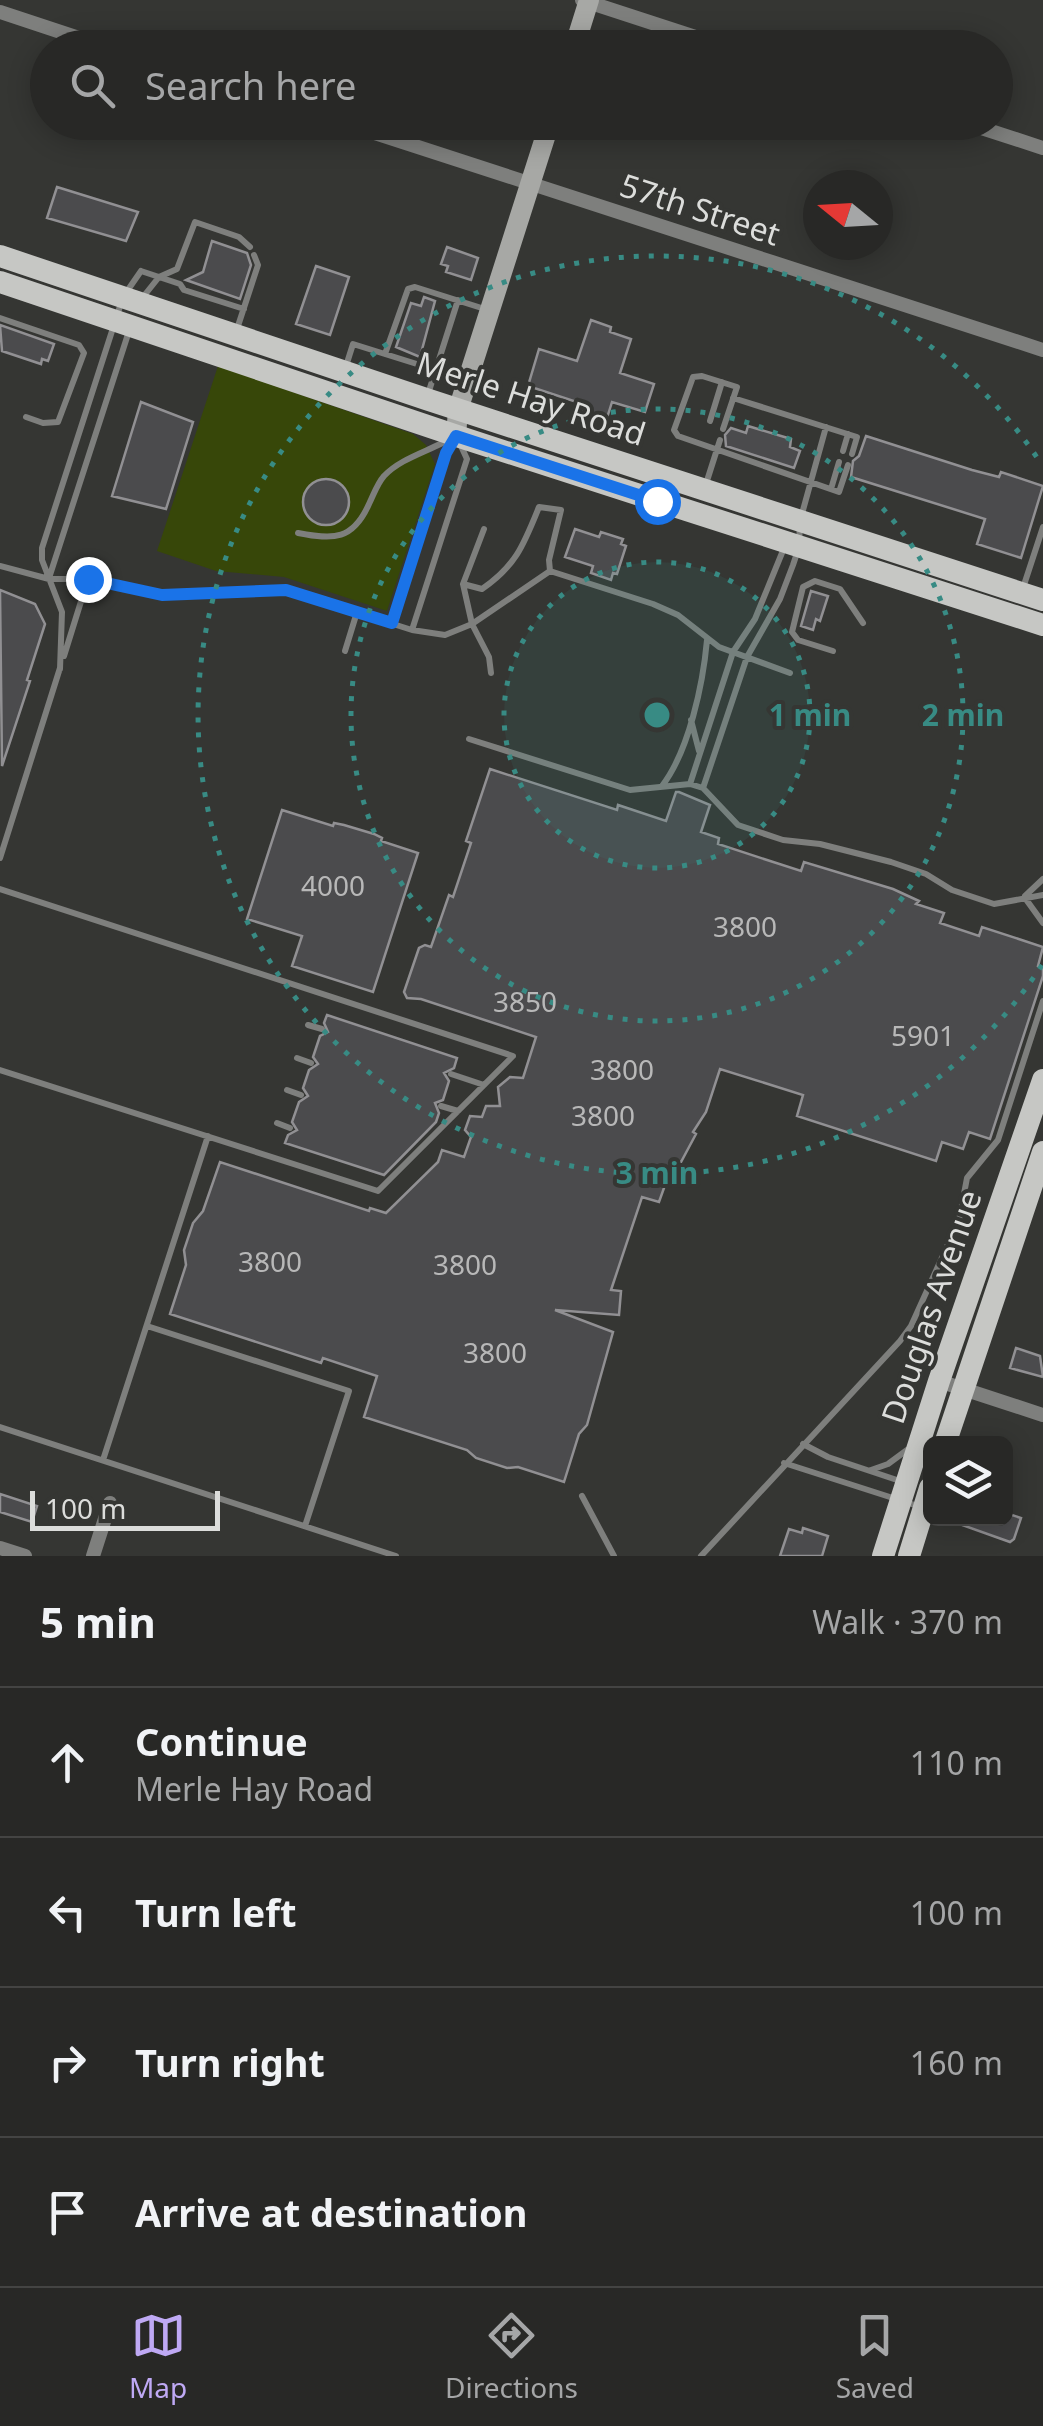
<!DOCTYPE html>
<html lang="en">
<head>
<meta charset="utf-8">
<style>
	:root { --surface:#282826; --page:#30302e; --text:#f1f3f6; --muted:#a5a6a7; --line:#444443; --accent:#bfa9f4 }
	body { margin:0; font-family:"Noto Sans",sans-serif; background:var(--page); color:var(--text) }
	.controls { position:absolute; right:30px; bottom:30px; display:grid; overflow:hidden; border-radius:15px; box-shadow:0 5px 25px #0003 }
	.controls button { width:90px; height:90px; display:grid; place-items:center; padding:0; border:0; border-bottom:2px solid var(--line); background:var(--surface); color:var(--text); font:50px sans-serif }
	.compass { position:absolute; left:803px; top:170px; width:90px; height:90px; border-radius:50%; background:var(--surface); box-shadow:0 5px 25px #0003; rotate:288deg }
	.scale { position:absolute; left:30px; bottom:25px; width:190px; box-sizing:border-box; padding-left:10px; border:5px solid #dcdddb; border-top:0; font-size:28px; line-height:35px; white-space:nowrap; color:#dcdddb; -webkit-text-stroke:8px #353633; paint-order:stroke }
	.stop { position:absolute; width:30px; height:30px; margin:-22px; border:8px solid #1a73e8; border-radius:50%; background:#fff }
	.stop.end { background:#1a73e8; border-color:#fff; box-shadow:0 2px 10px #0008 }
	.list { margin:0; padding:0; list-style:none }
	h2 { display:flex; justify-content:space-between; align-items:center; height:130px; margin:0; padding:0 40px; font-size:42px }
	h2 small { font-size:32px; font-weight:400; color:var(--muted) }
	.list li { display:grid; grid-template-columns:65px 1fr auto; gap:30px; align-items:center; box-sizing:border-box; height:150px; padding:0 40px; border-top:2px solid var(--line) }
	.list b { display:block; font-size:38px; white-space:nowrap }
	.list p { margin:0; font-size:32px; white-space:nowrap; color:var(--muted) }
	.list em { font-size:32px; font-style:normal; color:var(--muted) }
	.icon { flex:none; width:55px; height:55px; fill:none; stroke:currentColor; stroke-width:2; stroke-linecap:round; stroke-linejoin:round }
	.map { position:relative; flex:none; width:1043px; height:1556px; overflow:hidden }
	.search { position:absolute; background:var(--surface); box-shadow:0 5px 25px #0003; left:30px; right:30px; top:30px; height:110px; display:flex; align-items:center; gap:25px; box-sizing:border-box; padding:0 35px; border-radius:55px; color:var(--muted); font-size:38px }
	.sheet { height:730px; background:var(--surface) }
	nav { display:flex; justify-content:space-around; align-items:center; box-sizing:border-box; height:140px; border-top:2px solid var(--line); background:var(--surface); font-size:28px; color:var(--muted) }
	nav a { display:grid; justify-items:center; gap:5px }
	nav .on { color:var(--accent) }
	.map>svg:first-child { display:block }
	.green { fill:#374709 }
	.building { fill:#4b4b4d; stroke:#919093; stroke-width:2.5 }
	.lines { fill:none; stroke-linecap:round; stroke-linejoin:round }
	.lane { stroke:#7e7f7d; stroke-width:6 }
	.street { stroke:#7e7f7d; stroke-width:14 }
	.secondary { stroke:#a7a8a5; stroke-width:20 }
	.primary { stroke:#c6c7c4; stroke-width:22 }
	.route { stroke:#1a73e8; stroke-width:12 }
	.ring { fill:none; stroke:#388b84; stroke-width:5; stroke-dasharray:5 10 }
	.labels { text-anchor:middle; stroke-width:8; stroke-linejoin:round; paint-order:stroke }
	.number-label { font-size:28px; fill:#b8b8b8 }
	.street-label { font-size:32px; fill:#dcdddb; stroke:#353633 }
	.centre { fill:#388b84; stroke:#353633; stroke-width:5 }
	.ring-label { font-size:30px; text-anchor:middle; font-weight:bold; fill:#388b84; stroke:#353633; stroke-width:8; stroke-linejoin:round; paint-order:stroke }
</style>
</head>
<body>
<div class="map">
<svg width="1043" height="1556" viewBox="0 0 1043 1556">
	<rect width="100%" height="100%" fill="#353633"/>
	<!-- green -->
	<path class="green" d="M218,366L413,434L426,445L435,464L387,611L284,577L216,571L157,551Z"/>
	<!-- building -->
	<path class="building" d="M57,187L138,212L126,241L47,218Z
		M212,241L247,253L251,265L240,299L186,280L203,272Z
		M447,247L478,258L471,280L446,272L448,266L441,264Z
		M316,266L349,277L330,335L296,324Z
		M424,297L435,301L420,357L396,347L411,303L421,306Z
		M591,320L611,327L610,332L631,339L620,373L654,384L645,412L612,402L607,418L584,410L586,405L528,386L539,349L577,361Z
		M0,325L54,344L48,361L42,359L41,364L2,351Z
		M141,402L193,422L166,509L112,496Z
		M748,426L791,439L790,447L800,451L794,468L726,446L725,435L731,428L746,433Z
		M866,436L972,470L999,477L1001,472L1043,486L1021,558L977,544L985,519L851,477L853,461L859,456Z
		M303 502a23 23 0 1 1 46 0a23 23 0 1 1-46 0Z
		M575,529L599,537L601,532L623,539L621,544L626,546L617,574L613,573L611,580L591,573L593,566L565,557Z
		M0,590L35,604L45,624L27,680L30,681L2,766Z
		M811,591L828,596L820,621L816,619L813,630L801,626Z
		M490,769L617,810L618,805L666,821L676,792H679L710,805L701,832L719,838L718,844L801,871L804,862L893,889L919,901L916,904L944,913L940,923L979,936L982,927L1043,947L1038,966L1043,968V976L990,1139L969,1132L963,1149L942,1142L936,1161L797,1116L803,1095L720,1069L706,1112L693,1132L696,1134L681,1162L674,1160L659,1202L642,1197L611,1290L621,1291L619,1315L555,1310L613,1332L587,1425L579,1434L564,1482L518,1467L507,1468L476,1458L467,1450L364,1417L377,1376L323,1358L321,1363L170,1314L186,1265L184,1250L193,1223L203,1211L220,1162L369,1211L370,1208L386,1213L438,1162L442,1150L464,1157L471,1137L465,1130L470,1116L482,1117L486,1106H500L498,1087L510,1077L523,1078L536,1037L421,999L407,998L404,992L419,948L425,945L431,947L449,895L453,897L471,843L466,841Z
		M282,810L333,826L334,823L344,825L374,834L382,838L381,841L418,853L373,992L292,966L302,936L247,919Z
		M327,1015L457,1058L454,1068L444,1073L449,1081L443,1100L435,1103L439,1113L436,1122L384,1175L285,1143L288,1135L297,1130L292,1122L299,1102L308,1096L303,1088L309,1070L318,1064L313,1057L320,1036L328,1032L324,1023Z
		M1016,1348L1040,1356L1043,1377L1010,1368Z
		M0,1494L37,1506L32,1522L0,1512Z
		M1006,1513L1021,1518L1014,1539L1010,1542L951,1521L1006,1518Z
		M803,1528L828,1536L822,1556H780L789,1529L802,1533Z"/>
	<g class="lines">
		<!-- lane -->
		<path class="lane" d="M141,271L180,284L184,290L244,309
			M143,297L159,277L177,269L195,222L239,237L250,247
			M0,318L79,345L84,353L58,422L43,423L26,417
			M237,329L258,265L254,255
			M385,354L408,289L415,287L488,310
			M346,366L353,344L436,370
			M428,394L458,300
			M733,398L857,437L852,454
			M710,421L722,382
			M723,429L737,387L702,376L693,377L674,430L678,436L839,492L848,465
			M843,451L848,434
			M705,487L720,440
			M831,489L839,462
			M484,529L463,584L482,589C516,566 524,544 539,507L561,510L549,560L550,571
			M298,533C334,540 353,540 369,504C374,494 377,484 384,476C400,459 426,452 446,441
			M0,566L49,579H88L162,595L286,590L412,630L445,635L472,624L550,571
			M550,571L653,604L678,615L719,647L790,673
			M49,578L130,328
			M463,584L472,624L489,657L491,673
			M1023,588L1043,527
			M392,623L446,453L453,441
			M412,630L467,459L461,446
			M345,651L357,612
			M833,651L798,640L792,632L803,587L815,581L840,589L863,623
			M64,656L88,579
			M60,669L62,612L42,560V548L123,297L141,271
			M691,720L699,751
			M469,739L630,790L690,784L703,788L738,825L783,840L820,844L891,862L926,874L952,890L994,904L1043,895
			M690,784L733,652L755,619L784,548
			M662,786C689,751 703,684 707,640
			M703,788L747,657L780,599L793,565L799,547L800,521L826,427
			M0,858L60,668
			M0,889L513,1056L378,1191L0,1070
			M1025,896L1043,879
			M1025,898L1043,923
			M308,1025L322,1029
			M297,1058L311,1063
			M451,1074L484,1085
			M287,1090L301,1095
			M441,1106L458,1111
			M277,1123L290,1128
			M147,1326L349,1391L305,1526
			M0,1427L396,1556
			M803,1444L828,1457L900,1481
			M103,1460L208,1136
			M784,1463L921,1507
			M871,1470L888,1464L907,1450
			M582,1496L614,1556
			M701,1556L900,1341L911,1326L959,1220L967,1178L998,1140L1043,1001"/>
		<!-- street -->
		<path class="street" d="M582,0L729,48
			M0,12L109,48
			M341,122L1043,350
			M963,122L1043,148
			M939,1381L1043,1415
			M0,1548L25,1556
			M93,1556L110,1503"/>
		<!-- secondary -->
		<path class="secondary" d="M574,48L589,0
			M456,436L458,410L550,122"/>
		<!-- primary -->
		<path class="primary" d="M0,256L426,399L1043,600
			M0,282L466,439L1043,625
			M945,1444L1043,1152
			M883,1556L939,1381L1043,1080
			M909,1556L930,1488"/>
	</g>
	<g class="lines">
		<!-- route -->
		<path class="route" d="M88,579L162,595L286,590L392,623L446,453L456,436L657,501"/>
	</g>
	<!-- distance rings -->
	<circle cx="657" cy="715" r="153" fill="#388b84" fill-opacity=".12"/>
	<g class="ring">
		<circle cx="657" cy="715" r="153"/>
		<circle cx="657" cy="715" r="306"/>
		<path d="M1042 965A459 459 0 1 1 1042 465"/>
	</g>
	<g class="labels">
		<!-- number labels -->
		<g class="number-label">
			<text x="333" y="896">4000</text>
			<text x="745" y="937">3800</text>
			<text x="525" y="1012">3850</text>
			<text x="923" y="1046">5901</text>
			<text x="622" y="1080">3800</text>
			<text x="603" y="1126">3800</text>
			<text x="270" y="1272">3800</text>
			<text x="465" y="1275">3800</text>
			<text x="495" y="1363">3800</text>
		</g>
		<!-- street labels -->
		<g class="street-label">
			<text transform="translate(700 210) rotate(18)" y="11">57th Street</text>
			<text transform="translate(531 399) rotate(18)" y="11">Merle Hay Road</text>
			<text transform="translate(932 1307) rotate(-71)" y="11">Douglas Avenue</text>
		</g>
	</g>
	<circle cx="657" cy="715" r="15" class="centre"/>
	<g class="ring-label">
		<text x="810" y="726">1 min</text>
		<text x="963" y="726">2 min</text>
		<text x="657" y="1184">3 min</text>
	</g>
</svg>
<div class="controls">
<button><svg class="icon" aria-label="layers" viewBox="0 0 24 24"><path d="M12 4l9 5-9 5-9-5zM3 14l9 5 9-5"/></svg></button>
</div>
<svg class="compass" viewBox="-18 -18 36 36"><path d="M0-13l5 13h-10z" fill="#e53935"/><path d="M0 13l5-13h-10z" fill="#a5a6a7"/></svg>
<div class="scale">100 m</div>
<div class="stop" style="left:657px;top:501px"></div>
<div class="stop end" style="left:88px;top:579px"></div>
<div class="search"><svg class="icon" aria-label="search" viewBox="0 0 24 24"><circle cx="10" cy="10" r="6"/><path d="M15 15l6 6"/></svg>Search here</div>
</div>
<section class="sheet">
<h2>5 min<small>Walk · 370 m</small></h2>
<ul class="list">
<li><svg class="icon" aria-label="ahead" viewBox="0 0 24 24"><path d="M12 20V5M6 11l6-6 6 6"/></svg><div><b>Continue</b><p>Merle Hay Road</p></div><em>110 m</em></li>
<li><svg class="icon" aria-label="left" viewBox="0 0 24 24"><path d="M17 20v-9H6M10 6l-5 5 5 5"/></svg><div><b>Turn left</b></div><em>100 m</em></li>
<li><svg class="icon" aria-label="right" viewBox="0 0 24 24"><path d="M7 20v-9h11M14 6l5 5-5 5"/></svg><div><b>Turn right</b></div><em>160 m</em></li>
<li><svg class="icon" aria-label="arrive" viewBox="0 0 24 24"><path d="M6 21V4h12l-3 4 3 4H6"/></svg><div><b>Arrive at destination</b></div></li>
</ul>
</section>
<nav>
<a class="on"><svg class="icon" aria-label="map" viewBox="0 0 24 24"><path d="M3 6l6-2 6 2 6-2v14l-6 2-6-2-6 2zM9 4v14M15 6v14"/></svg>Map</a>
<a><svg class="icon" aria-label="directions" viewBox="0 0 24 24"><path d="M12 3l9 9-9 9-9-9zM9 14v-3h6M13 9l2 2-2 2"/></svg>Directions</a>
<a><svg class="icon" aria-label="saved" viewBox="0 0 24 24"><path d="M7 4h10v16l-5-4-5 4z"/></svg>Saved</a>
</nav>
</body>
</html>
